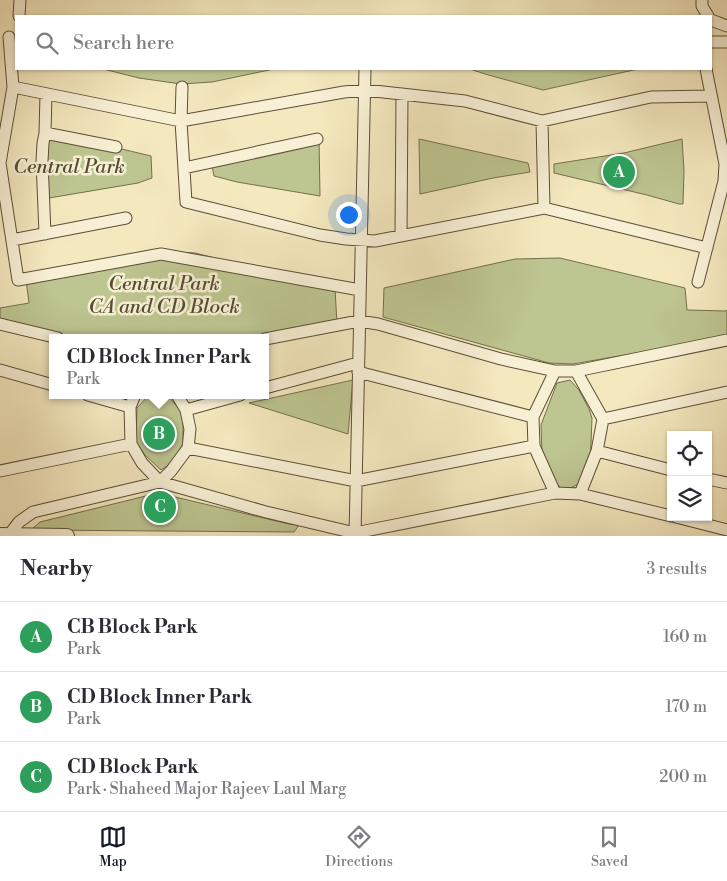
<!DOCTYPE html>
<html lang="en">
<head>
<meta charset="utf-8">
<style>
	:root { --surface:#fff; --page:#f2f2f3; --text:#2b2b33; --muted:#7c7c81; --line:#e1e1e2; --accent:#111827 }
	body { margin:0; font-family:"Libre Bodoni",serif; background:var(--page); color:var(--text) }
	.controls { position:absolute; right:15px; bottom:15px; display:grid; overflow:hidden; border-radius:0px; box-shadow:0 1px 4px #0004 }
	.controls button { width:45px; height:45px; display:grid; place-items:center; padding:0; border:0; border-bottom:1px solid var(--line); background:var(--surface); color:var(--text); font:25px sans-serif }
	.you { position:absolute; left:348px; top:214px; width:18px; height:18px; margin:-12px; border:4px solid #fff; border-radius:50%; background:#1a73e8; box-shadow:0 0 0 8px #1a73e833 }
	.badge { display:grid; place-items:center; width:32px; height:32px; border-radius:50%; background:var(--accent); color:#fff; font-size:16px; font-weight:700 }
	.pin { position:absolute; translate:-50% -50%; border:2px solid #fff; box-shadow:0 1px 5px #0006 }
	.popup { position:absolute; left:49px; top:334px; width:220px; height:65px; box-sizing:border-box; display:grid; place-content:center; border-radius:0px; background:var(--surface); filter:drop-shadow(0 1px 4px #0005); font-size:16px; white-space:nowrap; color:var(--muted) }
	.popup b { font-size:19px; color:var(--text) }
	.popup::after { content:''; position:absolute; left:50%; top:100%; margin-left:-10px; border:10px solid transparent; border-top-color:var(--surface) }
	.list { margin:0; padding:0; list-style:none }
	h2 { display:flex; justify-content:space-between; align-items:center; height:65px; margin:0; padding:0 20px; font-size:21px }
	h2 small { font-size:16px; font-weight:400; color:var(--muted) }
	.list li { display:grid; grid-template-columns:32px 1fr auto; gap:15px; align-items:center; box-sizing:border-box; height:70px; padding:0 20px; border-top:1px solid var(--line) }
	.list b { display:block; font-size:19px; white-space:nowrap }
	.list p { margin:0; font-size:16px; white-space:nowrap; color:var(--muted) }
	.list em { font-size:16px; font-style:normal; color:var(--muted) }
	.icon { flex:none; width:28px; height:28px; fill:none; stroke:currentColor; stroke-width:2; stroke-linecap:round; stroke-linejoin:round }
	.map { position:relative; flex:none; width:727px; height:536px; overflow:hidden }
	.search { position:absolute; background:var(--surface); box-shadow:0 1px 4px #0004; left:15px; right:15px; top:15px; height:55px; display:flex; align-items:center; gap:12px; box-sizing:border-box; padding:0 18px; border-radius:0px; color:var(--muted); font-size:19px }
	.sheet { height:275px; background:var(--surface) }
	nav { display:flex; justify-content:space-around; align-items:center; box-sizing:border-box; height:70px; border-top:1px solid var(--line); background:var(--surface); font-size:14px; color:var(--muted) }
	nav a { display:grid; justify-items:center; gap:2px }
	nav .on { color:var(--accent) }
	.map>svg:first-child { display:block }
	.green { fill:#bdc590; stroke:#73704e }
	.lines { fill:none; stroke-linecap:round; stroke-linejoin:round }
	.minor-casing { stroke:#5c4e38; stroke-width:13 }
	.tertiary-casing { stroke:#5c4e38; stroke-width:16 }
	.minor { stroke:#f8f0d5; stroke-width:11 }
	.tertiary { stroke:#f8f0d5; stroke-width:14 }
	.labels { text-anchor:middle; stroke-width:5; stroke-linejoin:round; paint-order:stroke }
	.park-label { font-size:20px; font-style:italic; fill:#554e33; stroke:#f8f0d5 }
</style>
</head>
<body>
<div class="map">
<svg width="727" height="536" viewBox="0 0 727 536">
	<rect width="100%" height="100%" fill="#f4e8be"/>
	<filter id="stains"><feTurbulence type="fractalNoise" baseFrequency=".004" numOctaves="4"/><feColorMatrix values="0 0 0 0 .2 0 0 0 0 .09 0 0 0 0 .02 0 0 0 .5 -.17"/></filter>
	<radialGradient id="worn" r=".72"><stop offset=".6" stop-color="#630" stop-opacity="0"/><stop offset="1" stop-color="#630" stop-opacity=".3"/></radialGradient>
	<!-- green -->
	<path class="green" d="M103,69H274L212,82L181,84L139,78Z
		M470,69H638L543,90L485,74Z
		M46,135L105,145L151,156L152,178L138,183L49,198Z
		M319,139L320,196L237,182L214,176L212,166Z
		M419,139L528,163L530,172L493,178L420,194Z
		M682,139L684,171L683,204H679L647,195L554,173V164L624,153Z
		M160,251L195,253L335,288L337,324L265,338H61L0,322V308L29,303L26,280Z
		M560,258L685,288L687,310L726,311L727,310V337L573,364L549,363L383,317L384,288L515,259Z
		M353,380L348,434L249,403Z
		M570,380L579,390L589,409L592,418L590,469L580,483L565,491L554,482L542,454L541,425L557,383Z
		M149,395H167L183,413V444L170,464L161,470L145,455L136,442L137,408Z
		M158,493L289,524L299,525L294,532L31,530L40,522Z"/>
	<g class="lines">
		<defs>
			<path id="minor" d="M702,0V6L708,16
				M19,16L20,0
				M711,20L727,26
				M9,37L13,87L181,121L344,92L365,90L465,101L542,121L651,97L711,96
				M711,42H727
				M182,87L181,121L186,202L320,235L346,239L375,241L544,208L707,248
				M542,121L544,208
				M45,133L116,147
				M0,163L18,280L161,254L360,290
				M0,163L13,87
				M184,168L317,139
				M45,234L42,161L43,143L45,133L46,94
				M401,236L402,94
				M12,240L126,218
				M698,282L724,181L725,164L706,69
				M0,324L58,338
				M265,339L359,321L378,324L501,359L555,371L533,417L358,372
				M0,370L53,385
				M555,371H576L727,340
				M265,388L358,363
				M88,395L130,407
				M135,395L130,407L131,444L142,463L160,482L171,471L188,448L190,429L186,410L177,395
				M186,410L240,395
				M533,417L534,446L555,493
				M603,419L727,392
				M188,448L356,481L534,446
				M597,451L671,470
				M0,471L131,444
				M708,479L727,483
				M580,494L671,516
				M676,517L727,530
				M9,535L19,522L33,512L160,482L266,512L355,533L555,493L580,494L597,451L603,419L576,371
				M355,536L365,69"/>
			<path id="tertiary" d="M0,535L67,536"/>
		</defs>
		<!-- minor casing -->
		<use href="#minor" class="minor-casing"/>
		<!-- tertiary casing -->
		<use href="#tertiary" class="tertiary-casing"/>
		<!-- minor -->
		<use href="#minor" class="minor"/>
		<!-- tertiary -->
		<use href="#tertiary" class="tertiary"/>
	</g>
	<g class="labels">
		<!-- park labels -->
		<g class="park-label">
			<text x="69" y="173">Central Park</text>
			<text x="164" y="290">Central Park<tspan x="164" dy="23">CA and CD Block</tspan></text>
		</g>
	</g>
	<rect width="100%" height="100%" filter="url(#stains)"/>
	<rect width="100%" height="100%" fill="url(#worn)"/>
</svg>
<div class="controls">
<button><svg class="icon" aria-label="locate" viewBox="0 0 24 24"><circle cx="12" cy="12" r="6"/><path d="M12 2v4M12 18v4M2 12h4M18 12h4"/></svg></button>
<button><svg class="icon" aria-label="layers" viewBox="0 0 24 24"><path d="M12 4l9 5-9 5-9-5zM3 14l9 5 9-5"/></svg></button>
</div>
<div class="you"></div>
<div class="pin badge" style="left:619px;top:172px;background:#2e9e5b">A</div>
<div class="pin badge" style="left:159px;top:434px;background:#2e9e5b">B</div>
<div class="popup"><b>CD Block Inner Park</b>Park</div>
<div class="pin badge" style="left:160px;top:507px;background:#2e9e5b">C</div>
<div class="search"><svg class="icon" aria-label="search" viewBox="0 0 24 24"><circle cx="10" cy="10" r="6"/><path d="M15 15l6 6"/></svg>Search here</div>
</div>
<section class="sheet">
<h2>Nearby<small>3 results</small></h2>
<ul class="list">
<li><span class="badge" style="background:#2e9e5b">A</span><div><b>CB Block Park</b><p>Park</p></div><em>160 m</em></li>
<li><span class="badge" style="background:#2e9e5b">B</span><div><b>CD Block Inner Park</b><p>Park</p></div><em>170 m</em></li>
<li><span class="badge" style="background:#2e9e5b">C</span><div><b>CD Block Park</b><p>Park · Shaheed Major Rajeev Laul Marg</p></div><em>200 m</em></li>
</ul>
</section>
<nav>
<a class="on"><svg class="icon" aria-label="map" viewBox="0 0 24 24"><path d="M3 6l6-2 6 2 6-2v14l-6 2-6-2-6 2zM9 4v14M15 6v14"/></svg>Map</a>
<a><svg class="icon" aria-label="directions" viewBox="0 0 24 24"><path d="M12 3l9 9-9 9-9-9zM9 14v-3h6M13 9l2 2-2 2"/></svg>Directions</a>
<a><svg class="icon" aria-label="saved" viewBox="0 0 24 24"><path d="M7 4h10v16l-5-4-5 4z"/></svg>Saved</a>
</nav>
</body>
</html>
